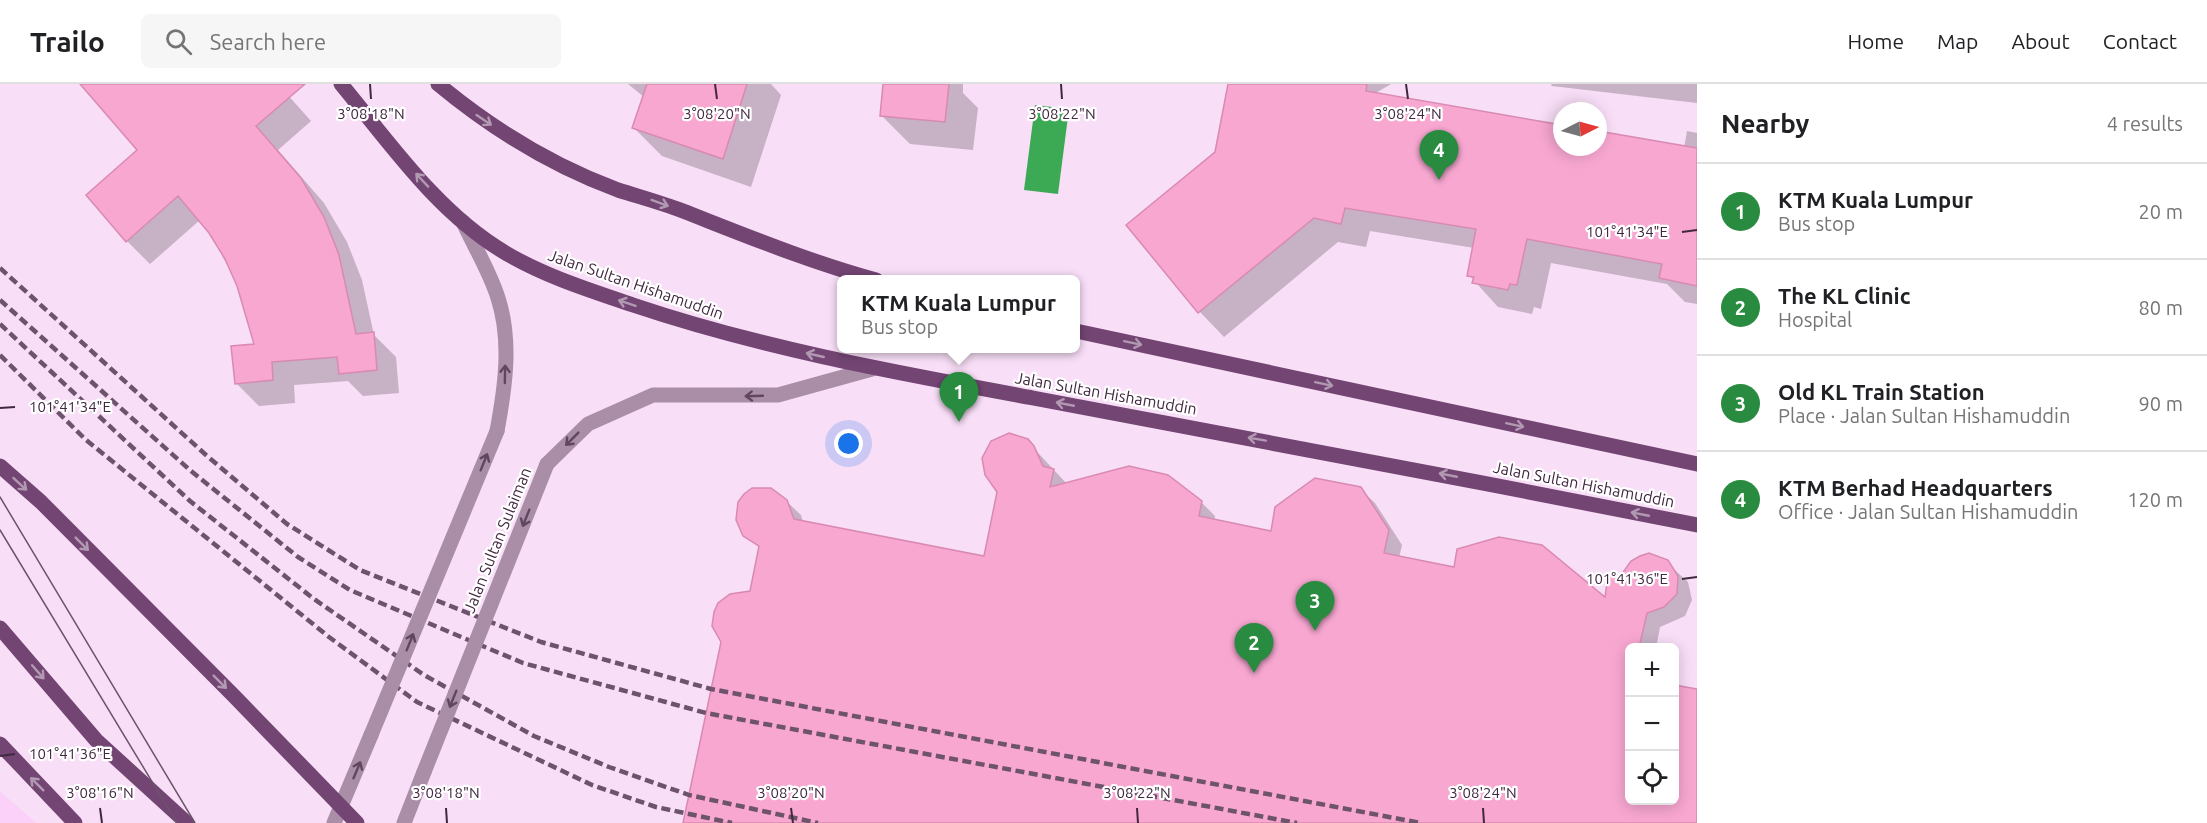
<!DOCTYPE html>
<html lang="en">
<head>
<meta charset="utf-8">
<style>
	:root { --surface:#fff; --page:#f6f6f6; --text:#202124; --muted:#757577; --line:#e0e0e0; --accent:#288b40 }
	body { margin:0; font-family:Ubuntu,sans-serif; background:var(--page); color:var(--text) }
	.controls { position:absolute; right:18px; bottom:18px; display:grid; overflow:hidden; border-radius:9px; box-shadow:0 3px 15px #0003 }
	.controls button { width:54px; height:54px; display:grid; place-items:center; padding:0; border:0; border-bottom:2px solid var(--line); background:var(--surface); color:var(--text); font:30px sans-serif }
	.compass { position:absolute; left:1553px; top:18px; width:54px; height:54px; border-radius:50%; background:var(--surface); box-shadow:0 3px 15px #0003; rotate:84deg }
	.you { position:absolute; left:849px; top:360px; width:21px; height:21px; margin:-15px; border:4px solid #fff; border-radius:50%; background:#1a73e8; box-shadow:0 0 0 9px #1a73e833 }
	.badge { display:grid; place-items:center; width:39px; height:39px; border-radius:50%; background:var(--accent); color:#fff; font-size:20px; font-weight:700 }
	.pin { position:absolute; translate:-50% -50px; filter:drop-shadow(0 2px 3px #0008) }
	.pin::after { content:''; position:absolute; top:32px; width:21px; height:18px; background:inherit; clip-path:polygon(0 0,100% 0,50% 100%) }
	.popup { position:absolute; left:837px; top:191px; width:243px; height:78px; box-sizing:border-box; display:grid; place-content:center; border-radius:9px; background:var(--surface); filter:drop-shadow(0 2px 4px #0005); font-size:20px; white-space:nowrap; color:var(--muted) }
	.popup b { font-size:22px; color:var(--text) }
	.popup::after { content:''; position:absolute; left:50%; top:100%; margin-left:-12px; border:12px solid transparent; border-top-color:var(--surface) }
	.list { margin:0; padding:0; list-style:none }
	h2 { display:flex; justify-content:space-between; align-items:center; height:78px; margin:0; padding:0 24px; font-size:26px }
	h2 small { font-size:20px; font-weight:400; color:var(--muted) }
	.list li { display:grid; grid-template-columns:39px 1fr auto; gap:18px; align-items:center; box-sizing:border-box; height:96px; padding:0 24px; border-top:2px solid var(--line) }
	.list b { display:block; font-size:22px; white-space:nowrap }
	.list p { margin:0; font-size:20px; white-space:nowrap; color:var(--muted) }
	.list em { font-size:20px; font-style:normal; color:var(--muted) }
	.icon { flex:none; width:33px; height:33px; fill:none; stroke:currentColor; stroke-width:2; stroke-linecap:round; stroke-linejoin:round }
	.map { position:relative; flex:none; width:1697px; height:739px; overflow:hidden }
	header { display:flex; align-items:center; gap:36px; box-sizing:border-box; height:84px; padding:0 30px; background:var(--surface); border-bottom:2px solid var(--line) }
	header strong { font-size:28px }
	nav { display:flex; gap:33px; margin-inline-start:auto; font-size:21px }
	.search { width:420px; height:54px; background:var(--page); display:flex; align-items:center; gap:15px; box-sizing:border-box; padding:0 21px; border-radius:9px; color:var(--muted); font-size:22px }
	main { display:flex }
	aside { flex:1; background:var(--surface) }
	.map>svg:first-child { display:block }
	.built { fill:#fbd0f9 }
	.water { fill:#3caa54 }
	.shadow { fill:#0003 }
	.building { fill:#f8a7d1; stroke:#d88ab2; stroke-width:1.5 }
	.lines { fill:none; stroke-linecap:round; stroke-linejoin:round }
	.minor { stroke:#aa8ea8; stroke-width:15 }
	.major { stroke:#734573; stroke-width:15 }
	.tram { stroke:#6d536c; stroke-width:1.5 }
	.rail { stroke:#6d536c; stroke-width:4.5; stroke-dasharray:9 4.5; stroke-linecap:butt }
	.minor-bridge { stroke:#aa8ea8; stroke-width:15 }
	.oneway { stroke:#b299b2 }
	.oneway2 { stroke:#60475f }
	.ticks { fill:none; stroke:#412840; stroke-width:2 }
	.labels { text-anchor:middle; stroke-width:4.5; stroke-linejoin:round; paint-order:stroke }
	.street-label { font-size:16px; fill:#412840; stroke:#fff }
	.ticks-label { font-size:15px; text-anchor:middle; fill:#412840; stroke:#fff; stroke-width:4.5; stroke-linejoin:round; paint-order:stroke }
</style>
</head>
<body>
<header>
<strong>Trailo</strong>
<div class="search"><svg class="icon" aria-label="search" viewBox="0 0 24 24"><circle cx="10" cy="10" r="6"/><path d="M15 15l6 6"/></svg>Search here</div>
<nav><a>Home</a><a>Map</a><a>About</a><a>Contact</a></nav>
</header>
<main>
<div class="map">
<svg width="1697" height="739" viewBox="0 0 1697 739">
	<rect width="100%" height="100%" fill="#f8def7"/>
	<!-- built -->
	<path class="built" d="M0,707L36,739H0Z"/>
	<!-- water -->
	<path class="water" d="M1035,21L1069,25L1058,110L1024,106Z"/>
	<!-- shadow -->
	<path class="shadow" d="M82,0H278L311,37L278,66L324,119L347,158L362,196L374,251L396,273L399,309L363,312L348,297L294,301L295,319L259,322L236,299L256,262L238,202L210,148L200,136L150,180L127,157L139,66Z
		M628,0H771L781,11L751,103L662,72L634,44L644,13Z
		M885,0H963V9L978,24L973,66L910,60L881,31Z
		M1229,0H1391L1374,10L1562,43V63H1598V49L1684,64L1687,47L1697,49V220L1685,218L1667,200L1551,179L1541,225L1534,223L1532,230L1498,223L1469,191L1474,164L1370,147L1366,163L1338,158L1224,253L1200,228L1128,141L1216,69Z
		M1551,0H1697V19L1552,2Z
		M1027,357L1067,400L1201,418L1215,432L1214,437L1272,449L1360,405L1375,419L1402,461L1399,474L1606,516L1640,473L1659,472L1688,498L1692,516L1685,532L1660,543L1656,564H1630V716H1674L1697,607V739L723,557L751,508L760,463L740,444L737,427L739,418L786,417L801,431L803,438L986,474Z"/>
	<!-- building -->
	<path class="building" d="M80,0H305L256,42L301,94L324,133L339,171L356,250L374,248L377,286L339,290L337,273L272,278L273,296L235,300L231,262L254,260L237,202L225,175L209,149L178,112L126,158L86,111L137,66Z
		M647,0H747L723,75L632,44Z
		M883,0H949L945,38L880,32Z
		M1228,0H1367L1366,7L1562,41V63H1598V47L1697,64V202L1659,194L1662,180L1527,155L1517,201L1510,200L1508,206L1472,199L1474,193L1467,192L1476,145L1345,124L1341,140L1314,134L1198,229L1126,141L1215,68Z
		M1009,349L1028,355L1034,362L1043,382L1054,385L1050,403L1129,382L1168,391L1202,417L1199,432L1271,447L1275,423L1315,394L1361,403L1389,446L1384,469L1454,483L1457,465L1499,453L1542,461L1605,513L1608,492L1619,494L1631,477L1640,472L1649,469L1668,476L1678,492L1677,510L1664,523L1647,529L1639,564H1629V717H1674V601L1697,605V739H683L721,558L712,542L714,528L718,519L730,510L750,507L759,462L743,452L736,436L738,418L744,410L752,404H771L787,416L794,435L984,472L997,408L985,391L982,374L991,357Z"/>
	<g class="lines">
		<!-- minor -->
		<path class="minor" d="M463,138C474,162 490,188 498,214C512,257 505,304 497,347
			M547,380L588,340L653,311H778L872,285
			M334,739L371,651
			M404,739L424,688"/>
		<!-- major -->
		<path class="major" d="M341,0C390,59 437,128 504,168C544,192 589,206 633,221C764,265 898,289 1033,314C1255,355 1476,397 1697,441
			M438,0C491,44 553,82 618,106C640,113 662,119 683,127C747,152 810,178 876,196
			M1076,247L1697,380
			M0,382L41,418L233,611L357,739
			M0,544L96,656L187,739
			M0,660L75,739"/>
		<!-- tram -->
		<path class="tram" d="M0,413L195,739
			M0,446L177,739"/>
		<!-- rail -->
		<path class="rail" d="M0,184L206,371L287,440L360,486L541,558L711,605L1421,739
			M0,216L191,387L298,473L350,506L523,579L706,629L1297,739
			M0,240L190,417L314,515L424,591L534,652L609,683L689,711L818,739
			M0,271L86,356L329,553L417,618L592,701L656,723L732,739"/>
		<!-- minor-bridge -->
		<path class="minor-bridge" d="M371,651L497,347
			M424,688L547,380"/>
	</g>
	<!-- one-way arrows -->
	<defs><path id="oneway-shaft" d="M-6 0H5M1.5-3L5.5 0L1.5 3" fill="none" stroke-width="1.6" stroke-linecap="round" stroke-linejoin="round" transform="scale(1.5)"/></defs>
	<g class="oneway">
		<use href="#oneway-shaft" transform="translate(484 36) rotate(34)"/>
		<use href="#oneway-shaft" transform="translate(422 96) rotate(-133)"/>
		<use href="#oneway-shaft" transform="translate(660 119) rotate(20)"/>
		<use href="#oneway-shaft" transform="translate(627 219) rotate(-161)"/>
		<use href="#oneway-shaft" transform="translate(1133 259) rotate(12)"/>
		<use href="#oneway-shaft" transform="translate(815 271) rotate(-167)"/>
		<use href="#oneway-shaft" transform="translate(1324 300) rotate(12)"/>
		<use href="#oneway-shaft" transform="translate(1065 320) rotate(-169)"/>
		<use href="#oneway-shaft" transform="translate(1515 341) rotate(12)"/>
		<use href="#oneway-shaft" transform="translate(1257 355) rotate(-170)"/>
		<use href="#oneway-shaft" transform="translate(1448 391) rotate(-169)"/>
		<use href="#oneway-shaft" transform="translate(20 400) rotate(42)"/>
		<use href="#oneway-shaft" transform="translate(1640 430) rotate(-169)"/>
		<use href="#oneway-shaft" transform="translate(82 460) rotate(45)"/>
		<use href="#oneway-shaft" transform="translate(38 588) rotate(49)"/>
		<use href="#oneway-shaft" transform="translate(220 598) rotate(45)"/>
		<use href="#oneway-shaft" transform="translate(37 700) rotate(-135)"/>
	</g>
	<g class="oneway2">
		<use href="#oneway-shaft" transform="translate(505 290) rotate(-89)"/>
		<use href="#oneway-shaft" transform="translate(754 312) rotate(178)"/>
		<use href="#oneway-shaft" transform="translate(572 355) rotate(135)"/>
		<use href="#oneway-shaft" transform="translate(484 378) rotate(-68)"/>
		<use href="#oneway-shaft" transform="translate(526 434) rotate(112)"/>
		<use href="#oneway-shaft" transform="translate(410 558) rotate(-68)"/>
		<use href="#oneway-shaft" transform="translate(453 615) rotate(112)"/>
		<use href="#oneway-shaft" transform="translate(357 686) rotate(-67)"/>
	</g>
	<!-- ticks -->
	<path class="ticks" d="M370,0L371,15M715,0L717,15M1061,0L1062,15M1406,0L1408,15M1682,148L1697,146M0,324L15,323M1682,495L1697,493M0,672L15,670M100,724L102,739M446,724L447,739M791,724L793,739M1137,724L1138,739M1483,724L1484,739"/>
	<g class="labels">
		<!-- street labels -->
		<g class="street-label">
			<text transform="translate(636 200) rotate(19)" y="6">Jalan Sultan Hishamuddin</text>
			<text transform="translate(1106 309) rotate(10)" y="6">Jalan Sultan Hishamuddin</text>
			<text transform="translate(1584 400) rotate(11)" y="6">Jalan Sultan Hishamuddin</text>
			<text transform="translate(497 456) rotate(-68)" y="6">Jalan Sultan Sulaiman</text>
		</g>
	</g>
	<g class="ticks-label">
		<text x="371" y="35">3°08'18"N</text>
		<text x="717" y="35">3°08'20"N</text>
		<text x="1062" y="35">3°08'22"N</text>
		<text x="1408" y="35">3°08'24"N</text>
		<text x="1627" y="153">101°41'34"E</text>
		<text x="70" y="328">101°41'34"E</text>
		<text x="1627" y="500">101°41'36"E</text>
		<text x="70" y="675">101°41'36"E</text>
		<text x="100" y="714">3°08'16"N</text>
		<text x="446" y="714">3°08'18"N</text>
		<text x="791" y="714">3°08'20"N</text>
		<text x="1137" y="714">3°08'22"N</text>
		<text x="1483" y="714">3°08'24"N</text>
	</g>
</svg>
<div class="controls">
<button>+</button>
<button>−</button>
<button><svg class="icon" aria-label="locate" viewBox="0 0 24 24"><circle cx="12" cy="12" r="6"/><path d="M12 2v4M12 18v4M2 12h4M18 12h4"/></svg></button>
</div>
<svg class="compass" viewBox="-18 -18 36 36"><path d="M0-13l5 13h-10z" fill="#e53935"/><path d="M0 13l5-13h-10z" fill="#757577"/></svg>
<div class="you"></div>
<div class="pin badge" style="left:959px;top:338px">1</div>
<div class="popup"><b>KTM Kuala Lumpur</b>Bus stop</div>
<div class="pin badge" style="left:1254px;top:589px">2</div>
<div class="pin badge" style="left:1315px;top:547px">3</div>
<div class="pin badge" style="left:1439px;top:96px">4</div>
</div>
<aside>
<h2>Nearby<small>4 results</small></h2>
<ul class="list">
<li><span class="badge">1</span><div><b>KTM Kuala Lumpur</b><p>Bus stop</p></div><em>20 m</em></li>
<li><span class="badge">2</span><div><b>The KL Clinic</b><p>Hospital</p></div><em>80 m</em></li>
<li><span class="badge">3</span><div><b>Old KL Train Station</b><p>Place · Jalan Sultan Hishamuddin</p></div><em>90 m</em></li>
<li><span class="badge">4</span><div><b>KTM Berhad Headquarters</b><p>Office · Jalan Sultan Hishamuddin</p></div><em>120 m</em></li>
</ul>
</aside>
</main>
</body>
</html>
